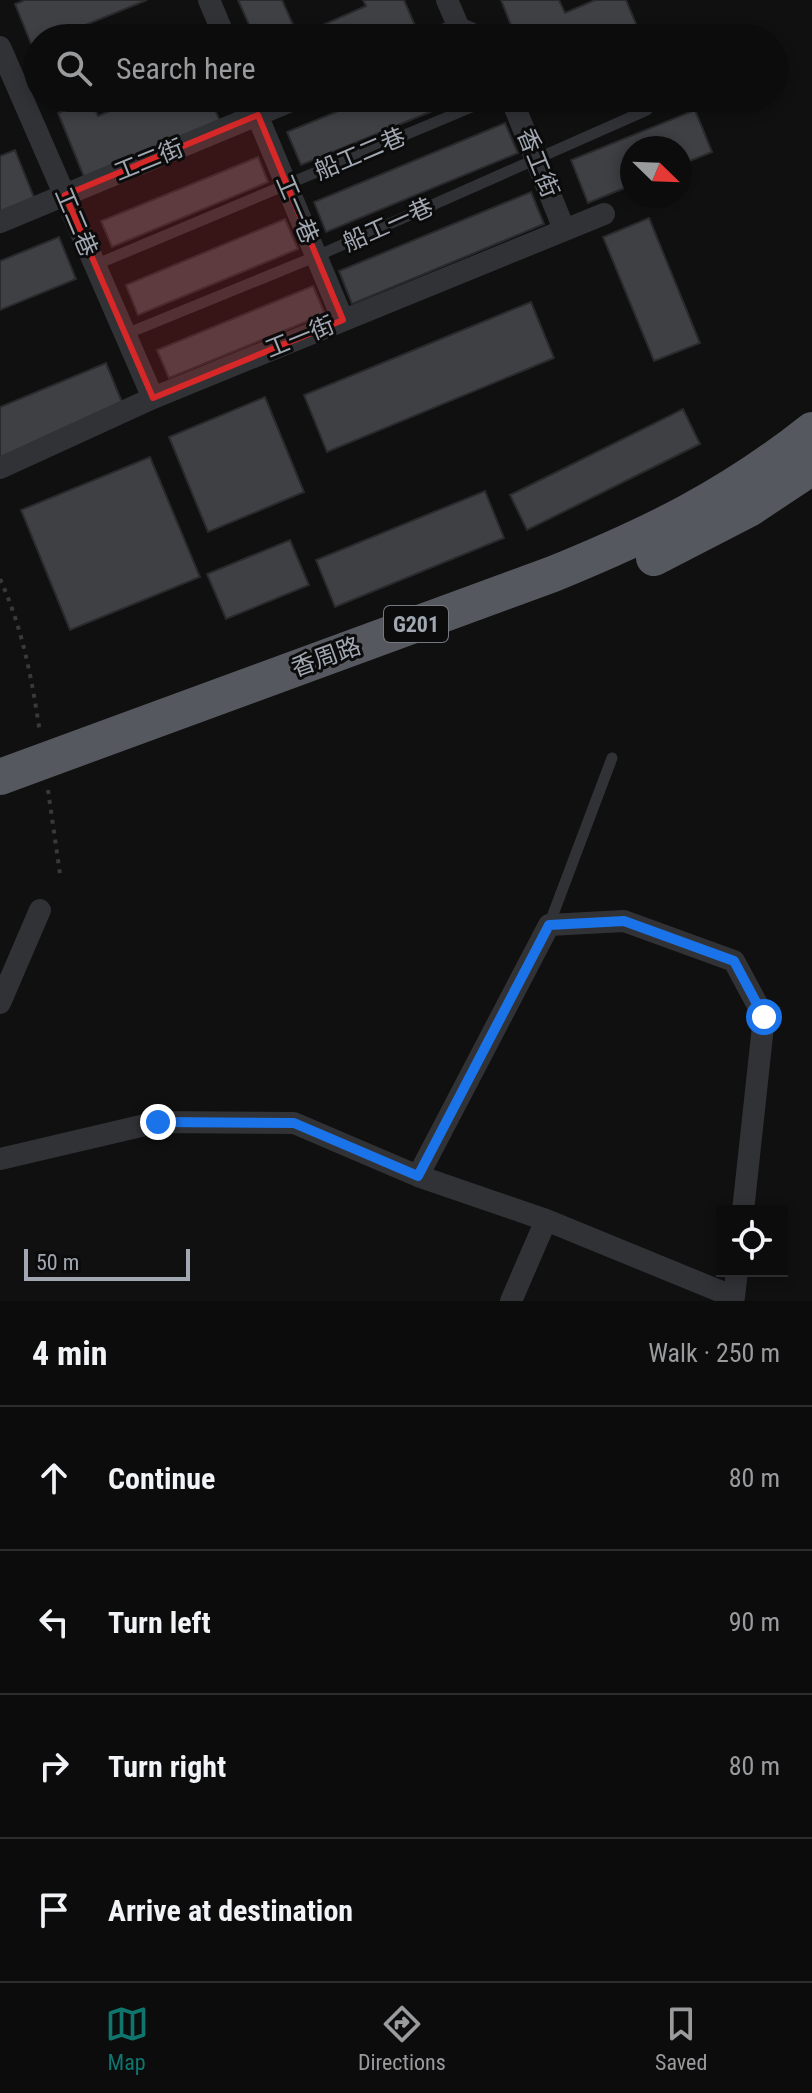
<!DOCTYPE html>
<html lang="en">
<head>
<meta charset="utf-8">
<style>
	:root { --surface:#0c0c0d; --page:#1a1a1b; --text:#f1f3f6; --muted:#9a9b9d; --line:#2c2c2e; --accent:#0f766e }
	body { margin:0; font-family:"Roboto Condensed","Noto Sans SC",sans-serif; background:var(--page); color:var(--text) }
	.controls { position:absolute; right:24px; bottom:24px; display:grid; overflow:hidden; border-radius:0px; box-shadow:0 4px 12px #0003 }
	.controls button { width:72px; height:72px; display:grid; place-items:center; padding:0; border:0; border-bottom:2px solid var(--line); background:var(--surface); color:var(--text); font:40px sans-serif }
	.compass { position:absolute; left:620px; top:136px; width:72px; height:72px; border-radius:50%; background:var(--surface); box-shadow:0 4px 12px #0003; rotate:113deg }
	.scale { position:absolute; left:24px; bottom:20px; width:166px; box-sizing:border-box; padding-left:8px; border:4px solid #a1a8b2; border-top:0; font-size:22px; line-height:28px; white-space:nowrap; color:#a1a8b2; -webkit-text-stroke:6px #0b0b0c; paint-order:stroke }
	.stop { position:absolute; width:24px; height:24px; margin:-18px; border:6px solid #1a73e8; border-radius:50%; background:#fff }
	.stop.end { background:#1a73e8; border-color:#fff; box-shadow:0 2px 8px #0008 }
	.list { margin:0; padding:0; list-style:none }
	h2 { display:flex; justify-content:space-between; align-items:center; height:104px; margin:0; padding:0 32px; font-size:34px }
	h2 small { font-size:26px; font-weight:400; color:var(--muted) }
	.list li { display:grid; grid-template-columns:52px 1fr auto; gap:24px; align-items:center; box-sizing:border-box; height:144px; padding:0 32px; border-top:2px solid var(--line) }
	.list b { display:block; font-size:30px; white-space:nowrap }
	.list em { font-size:26px; font-style:normal; color:var(--muted) }
	.icon { flex:none; width:44px; height:44px; fill:none; stroke:currentColor; stroke-width:2; stroke-linecap:round; stroke-linejoin:round }
	.map { position:relative; flex:none; width:812px; height:1301px; overflow:hidden }
	.search { position:absolute; background:var(--surface); box-shadow:0 4px 12px #0003; left:24px; right:24px; top:24px; height:88px; display:flex; align-items:center; gap:20px; box-sizing:border-box; padding:0 28px; border-radius:44px; color:var(--muted); font-size:30px }
	.sheet { height:680px; background:var(--surface) }
	nav { display:flex; justify-content:space-around; align-items:center; box-sizing:border-box; height:112px; border-top:2px solid var(--line); background:var(--surface); font-size:22px; color:var(--muted) }
	nav a { display:grid; justify-items:center; gap:4px }
	nav .on { color:var(--accent) }
	.map>svg:first-child { display:block }
	.building { fill:#3f4044; stroke:#2a2a2d; stroke-width:2 }
	.lines { fill:none; stroke-linecap:round; stroke-linejoin:round }
	.path { stroke:#37393d; stroke-width:4; stroke-dasharray:4 6; stroke-linecap:butt }
	.service { stroke:#313236; stroke-width:11 }
	.minor { stroke:#313236; stroke-width:22 }
	.trunk { stroke:#55585e; stroke-width:36 }
	.route { stroke:#1a73e8; stroke-width:10 }
	.marked { fill:#d62828; fill-opacity:0.2; stroke:#d62828; stroke-width:6; stroke-linejoin:round }
	.labels { text-anchor:middle; stroke-width:6; stroke-linejoin:round; paint-order:stroke }
	.shield { fill:#0b0b0c; stroke:#747980; stroke-width:2 }
	.shield-label { font-size:22px; font-weight:bold; fill:#a1a8b2 }
	.street-label { font-size:24px; fill:#a1a8b2; stroke:#0b0b0c }
</style>
</head>
<body>
<div class="map">
<svg width="812" height="1301" viewBox="0 0 812 1301">
	<rect width="100%" height="100%" fill="#101011"/>
	<!-- building -->
	<path class="building" d="M25,0H147L68,32L71,38H38V61L15,4Z
		M238,0H282L298,36L366,6L363,0H404L417,30L399,38H255Z
		M501,0H559L565,13L595,0H626L642,38H516Z
		M141,98H210L220,121L84,177L58,113L91,99L98,116Z
		M370,98H464L301,165L287,132Z
		M695,110L712,152L680,165V148H632V185L588,203L571,160Z
		M505,123L518,153L326,232L314,202Z
		M15,150L35,200L0,214V156Z
		M258,157L268,182L112,247L101,221Z
		M531,192L544,224L352,304L339,271Z
		M649,218L700,343L654,361L603,237Z
		M285,219L298,249L138,315L126,285Z
		M59,237L76,279L0,310V261Z
		M313,286L325,314L169,378L157,350Z
		M531,302L554,358L327,452L304,395Z
		M106,363L124,407L0,457V407Z
		M265,397L304,492L208,532L169,437Z
		M683,409L700,444L527,530L510,495Z
		M150,457L200,577L70,630L21,510Z
		M485,491L504,538L335,607L316,560Z
		M290,540L309,585L226,619L207,574Z"/>
	<g class="lines">
		<!-- path -->
		<path class="path" d="M0,579C23,629 32,680 40,733
			M48,790L60,874"/>
		<!-- service -->
		<path class="service" d="M95,265L493,98
			M126,334L317,256L647,110
			M549,925L612,758"/>
		<!-- minor -->
		<path class="minor" d="M209,0L225,38
			M447,0L459,28L482,38
			M437,38L459,28
			M0,47L153,398
			M250,98L343,320
			M511,98L564,229
			M0,222L298,98
			M0,468L153,398L604,214
			M0,1003L40,910
			M0,1159L158,1122L294,1123L418,1176L546,1220L511,1301
			M418,1176L549,925L624,921L734,961L764,1017L743,1211
			M546,1220L734,1297L737,1271"/>
		<!-- trunk -->
		<path class="trunk" d="M654,558L749,509L812,467
			M0,777L553,574C651,534 728,497 812,430"/>
	</g>
	<g class="lines">
		<!-- route -->
		<path class="route" d="M158,1122L294,1123L418,1176L549,925L624,921L734,961L764,1017"/>
	</g>
	<!-- marked area -->
	<path class="marked" d="M258,115L343,320L153,398L65,195Z"/>
	<g class="labels">
		<!-- shield labels -->
		<rect class="shield" x="384" y="606" width="64" height="36" rx="6"/>
		<g class="shield-label">
			<text x="416" y="632">G201</text>
		</g>
		<!-- street labels -->
		<g class="street-label">
			<text transform="translate(360 154) rotate(-23)" y="8">船工二巷</text>
			<text transform="translate(149 160) rotate(-22)" y="8">工二街</text>
			<text transform="translate(538 163) rotate(68)" y="8">香工街</text>
			<text transform="translate(297 209) rotate(67)" y="8">工一巷</text>
			<text transform="translate(76 222) rotate(67)" y="8">工二巷</text>
			<text transform="translate(388 225) rotate(-24)" y="8">船工一巷</text>
			<text transform="translate(300 337) rotate(-22)" y="8">工一街</text>
			<text transform="translate(326 657) rotate(-20)" y="8">香周路</text>
		</g>
	</g>
</svg>
<div class="controls">
<button><svg class="icon" aria-label="locate" viewBox="0 0 24 24"><circle cx="12" cy="12" r="6"/><path d="M12 2v4M12 18v4M2 12h4M18 12h4"/></svg></button>
</div>
<svg class="compass" viewBox="-18 -18 36 36"><path d="M0-13l5 13h-10z" fill="#e53935"/><path d="M0 13l5-13h-10z" fill="#9a9b9d"/></svg>
<div class="scale">50 m</div>
<div class="stop" style="left:764px;top:1017px"></div>
<div class="stop end" style="left:158px;top:1122px"></div>
<div class="search"><svg class="icon" aria-label="search" viewBox="0 0 24 24"><circle cx="10" cy="10" r="6"/><path d="M15 15l6 6"/></svg>Search here</div>
</div>
<section class="sheet">
<h2>4 min<small>Walk · 250 m</small></h2>
<ul class="list">
<li><svg class="icon" aria-label="ahead" viewBox="0 0 24 24"><path d="M12 20V5M6 11l6-6 6 6"/></svg><div><b>Continue</b></div><em>80 m</em></li>
<li><svg class="icon" aria-label="left" viewBox="0 0 24 24"><path d="M17 20v-9H6M10 6l-5 5 5 5"/></svg><div><b>Turn left</b></div><em>90 m</em></li>
<li><svg class="icon" aria-label="right" viewBox="0 0 24 24"><path d="M7 20v-9h11M14 6l5 5-5 5"/></svg><div><b>Turn right</b></div><em>80 m</em></li>
<li><svg class="icon" aria-label="arrive" viewBox="0 0 24 24"><path d="M6 21V4h12l-3 4 3 4H6"/></svg><div><b>Arrive at destination</b></div></li>
</ul>
</section>
<nav>
<a class="on"><svg class="icon" aria-label="map" viewBox="0 0 24 24"><path d="M3 6l6-2 6 2 6-2v14l-6 2-6-2-6 2zM9 4v14M15 6v14"/></svg>Map</a>
<a><svg class="icon" aria-label="directions" viewBox="0 0 24 24"><path d="M12 3l9 9-9 9-9-9zM9 14v-3h6M13 9l2 2-2 2"/></svg>Directions</a>
<a><svg class="icon" aria-label="saved" viewBox="0 0 24 24"><path d="M7 4h10v16l-5-4-5 4z"/></svg>Saved</a>
</nav>
</body>
</html>
